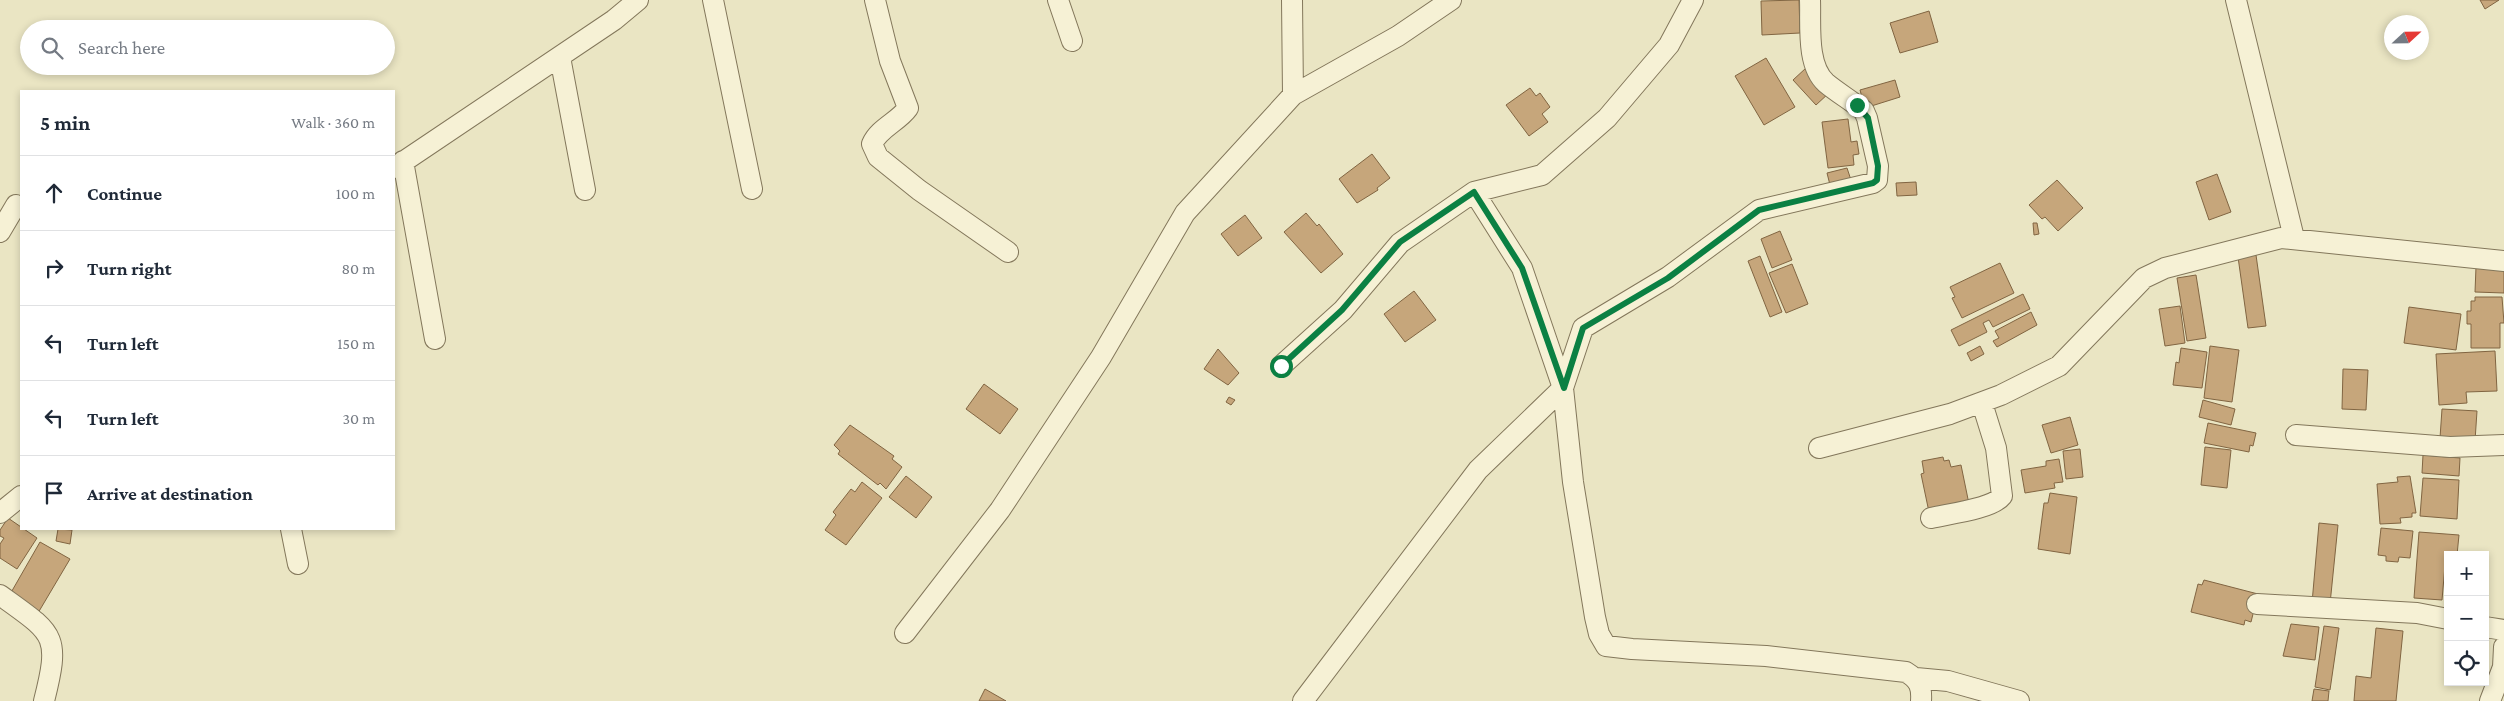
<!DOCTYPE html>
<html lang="en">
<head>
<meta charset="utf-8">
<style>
	:root { --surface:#fff; --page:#f6f6f7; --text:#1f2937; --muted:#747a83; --line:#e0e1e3 }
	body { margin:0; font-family:"Crimson Pro",serif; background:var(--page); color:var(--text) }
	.controls { position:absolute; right:15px; bottom:15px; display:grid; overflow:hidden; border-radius:0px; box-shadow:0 2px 8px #0003 }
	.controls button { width:45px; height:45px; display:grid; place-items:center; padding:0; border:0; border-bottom:1px solid var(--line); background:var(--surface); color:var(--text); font:25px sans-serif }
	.compass { position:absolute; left:2384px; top:15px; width:45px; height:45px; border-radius:50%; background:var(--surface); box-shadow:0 2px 8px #0003; rotate:68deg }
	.stop { position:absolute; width:15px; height:15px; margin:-11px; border:4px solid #0b8043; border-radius:50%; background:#fff }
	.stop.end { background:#0b8043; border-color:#fff; box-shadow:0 1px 5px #0008 }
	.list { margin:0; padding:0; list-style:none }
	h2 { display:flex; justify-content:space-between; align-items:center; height:65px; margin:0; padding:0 20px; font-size:21px }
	h2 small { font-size:16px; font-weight:400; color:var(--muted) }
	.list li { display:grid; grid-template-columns:32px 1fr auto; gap:15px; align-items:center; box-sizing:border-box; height:75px; padding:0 20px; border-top:1px solid var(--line) }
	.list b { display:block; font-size:19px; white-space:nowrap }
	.list em { font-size:16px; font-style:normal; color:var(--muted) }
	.icon { flex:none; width:28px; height:28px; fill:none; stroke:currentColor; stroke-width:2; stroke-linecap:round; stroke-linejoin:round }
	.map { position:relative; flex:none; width:2504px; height:701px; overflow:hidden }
	.search { position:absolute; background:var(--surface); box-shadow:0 2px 8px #0003; left:20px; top:20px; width:375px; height:55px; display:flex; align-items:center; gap:12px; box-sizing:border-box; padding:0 18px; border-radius:28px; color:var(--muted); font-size:19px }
	.panel { position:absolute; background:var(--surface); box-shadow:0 2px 8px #0003; left:20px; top:90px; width:375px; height:440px; border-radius:0px }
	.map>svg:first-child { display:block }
	.building { fill:#c6a67b; stroke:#816542 }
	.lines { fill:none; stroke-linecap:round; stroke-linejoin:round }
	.minor-casing { stroke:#83775b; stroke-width:22 }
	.minor { stroke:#f6f1d5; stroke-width:20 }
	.route { stroke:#0b8043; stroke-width:6 }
</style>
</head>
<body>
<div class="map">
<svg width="2504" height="701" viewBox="0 0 2504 701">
	<rect width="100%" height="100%" fill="#eae5c3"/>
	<!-- building -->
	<path class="building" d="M1799,0L1800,33L1762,35L1761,1Z
		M2480,0H2499L2485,9Z
		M1929,11L1938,42L1900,53L1890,23Z
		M1766,58L1795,107L1764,125L1735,76Z
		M1806,68L1829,93L1816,105L1793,80Z
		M1895,80L1900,97L1865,108L1860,90Z
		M1530,88L1536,96L1540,93L1550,107L1542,114L1548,122L1529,136L1506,105Z
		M1848,119L1851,142L1857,141L1859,154L1853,155L1854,165L1828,168L1822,122Z
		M1372,154L1390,178L1377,188L1378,190L1357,203L1339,179Z
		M1847,168L1851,180L1830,185L1827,173Z
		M2217,174L2231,212L2209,220L2196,182Z
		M2057,180L2083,208L2058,231L2045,217L2042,219L2029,205Z
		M1916,182L1917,195L1897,196L1896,183Z
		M1306,213L1317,226L1319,224L1343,254L1321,273L1284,232Z
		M1245,215L1262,238L1238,256L1221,234Z
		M2033,223H2037L2039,234L2034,235Z
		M1780,231L1792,260L1772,268L1761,239Z
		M2256,255L2266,326L2248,328L2238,257Z
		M1760,256L1782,312L1770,317L1748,261Z
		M2000,263L2014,293L1962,318L1952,298L1955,297L1950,287Z
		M1792,264L1808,304L1786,313L1769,273Z
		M2476,267L2504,268V293L2475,292Z
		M2196,275L2206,338L2187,341L2177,278Z
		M1414,291L1436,320L1405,342L1384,314Z
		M2023,294L2030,309L1993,327L1989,320L1983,323L1987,332L1959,346L1951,330Z
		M2475,297H2502L2504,323H2500V348H2471V324H2467V311H2471V301H2475Z
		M2180,306L2185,343L2165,346L2159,309Z
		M2409,307L2461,314L2456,350L2404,343Z
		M2031,312L2037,325L1997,347L1993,341L1999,338L1995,331Z
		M1980,346L1984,354L1971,361L1967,353Z
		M2210,346L2239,350L2232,402L2204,398Z
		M2181,348L2207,352L2202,388L2173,385L2176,362L2179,363Z
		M1218,349L1239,373L1228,385L1204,369Z
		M2495,351L2497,391L2466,392L2467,403L2439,405L2436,354Z
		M2343,369L2368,370L2366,410L2342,409Z
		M984,384L1018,409L1000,434L966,409Z
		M1229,397L1235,400L1231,405L1226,402Z
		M2203,400L2235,409L2231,425L2199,417Z
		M2442,409L2477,411L2475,441L2440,438Z
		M2070,417L2078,445L2051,453L2042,425Z
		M2208,423L2256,433L2253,446L2250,445L2249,452L2204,443Z
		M850,425L894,456L892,459L902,467L886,489L880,483L878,485L838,454L840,451L834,445Z
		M2205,447L2231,450L2227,488L2201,485Z
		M2080,449L2083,477L2066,479L2063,451Z
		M2423,455L2460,458L2459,476L2422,473Z
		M1943,457L1944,461L1949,460L1951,467L1961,465L1969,504L1929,512L1921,474L1924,473L1922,461Z
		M2059,459L2063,482L2054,483L2055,488L2025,493L2021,470L2046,466V461Z
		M906,476L932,497L916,518L889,497Z
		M2410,476L2416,513H2412V517L2400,518L2401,523L2380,524L2377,484L2398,482L2397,477Z
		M2423,478L2459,480L2457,519L2420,516Z
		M862,482L882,498L846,545L825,530L836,515L833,512L851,489L855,492Z
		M2050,493L2077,497L2070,554L2038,549L2044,503H2048Z
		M8,518L37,538L17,569L0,558V544L4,538L0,536V530Z
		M2319,523L2338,525L2330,604L2312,603Z
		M2381,528L2413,531L2410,558L2399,557L2398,562L2386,561V556L2378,555Z
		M58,529L72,530L70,544L56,541Z
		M2419,532L2459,535L2457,555L2446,554L2442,600L2414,598Z
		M40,542L70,559L38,613L9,596Z
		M2204,580L2258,594L2251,622L2245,620L2244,625L2191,612L2198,584L2202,585Z
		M2291,624L2319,627L2315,660L2283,656Z
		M2324,626L2339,628L2330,690L2315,687Z
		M2376,628L2403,631L2396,701H2354L2356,676L2371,678Z
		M985,689L1006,701H979Z
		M2314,689L2329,691L2328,701H2312Z"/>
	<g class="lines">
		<defs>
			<path id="minor" d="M713,0L752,189
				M875,0L890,61L908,108C898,122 879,128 872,144L878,157L919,190L1008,252
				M1058,0L1072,41
				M1292,0L1293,95
				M2236,0L2294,238
				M560,57L585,190
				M403,161L435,339
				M394,168L614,20L638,0
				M1474,192L1522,268L1563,388L1573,482L1595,617L1599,634L1606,646L1632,649L1766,656L1906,672C1919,680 1922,686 1921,701
				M0,232L16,205
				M1281,366L1343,310L1400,243L1474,192L1542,175L1607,118L1669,45L1693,0
				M2296,435L2450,447L2504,445
				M1819,448L1950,414L2001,395L2059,366L2144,278L2165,268L2281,238L2504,261
				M0,513L21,496
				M1931,518C1948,514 1992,509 2002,496L1996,448L1982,403
				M291,529L298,564
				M0,595C54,634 61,634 44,701
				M2257,604L2417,613L2448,619
				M2485,627L2504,630
				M905,633L1000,510L1101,357L1185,213L1293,95L1398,36L1451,0
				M1916,678L1948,681L2019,701
				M1303,701L1478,470L1563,388L1583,328L1668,277L1759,210L1873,183L1877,180L1878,166L1867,118L1864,111C1852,101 1838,93 1826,83C1806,65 1811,24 1810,0
				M2490,701L2503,667L2504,647"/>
		</defs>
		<!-- minor casing -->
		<use href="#minor" class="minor-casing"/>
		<!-- minor -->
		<use href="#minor" class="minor"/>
	</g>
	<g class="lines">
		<!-- route -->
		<path class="route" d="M1281,366L1342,310L1400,242L1474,192L1522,268L1564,388L1583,328L1668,278L1759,210L1873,183L1877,180L1878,166L1868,118L1857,105"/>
	</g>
</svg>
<div class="controls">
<button>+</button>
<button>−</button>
<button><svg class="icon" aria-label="locate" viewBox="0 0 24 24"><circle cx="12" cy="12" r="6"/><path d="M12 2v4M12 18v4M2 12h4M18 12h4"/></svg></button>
</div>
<svg class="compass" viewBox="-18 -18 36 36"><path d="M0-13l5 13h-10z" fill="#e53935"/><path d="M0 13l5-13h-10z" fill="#747a83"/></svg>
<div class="stop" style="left:1281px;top:366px"></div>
<div class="stop end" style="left:1857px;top:105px"></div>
<div class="search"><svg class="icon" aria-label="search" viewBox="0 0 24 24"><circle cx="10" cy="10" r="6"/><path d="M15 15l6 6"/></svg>Search here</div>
<section class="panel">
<h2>5 min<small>Walk · 360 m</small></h2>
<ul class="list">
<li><svg class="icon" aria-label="ahead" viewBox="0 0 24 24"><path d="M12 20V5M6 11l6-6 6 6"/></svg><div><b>Continue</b></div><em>100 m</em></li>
<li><svg class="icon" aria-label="right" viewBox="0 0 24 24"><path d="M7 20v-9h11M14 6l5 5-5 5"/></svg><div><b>Turn right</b></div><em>80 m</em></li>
<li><svg class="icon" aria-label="left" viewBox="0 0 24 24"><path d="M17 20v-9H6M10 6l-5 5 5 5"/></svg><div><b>Turn left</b></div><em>150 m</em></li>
<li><svg class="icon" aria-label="left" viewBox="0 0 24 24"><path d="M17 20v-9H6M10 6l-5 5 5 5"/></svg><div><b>Turn left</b></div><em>30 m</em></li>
<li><svg class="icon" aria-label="arrive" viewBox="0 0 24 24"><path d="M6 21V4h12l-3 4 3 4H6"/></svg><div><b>Arrive at destination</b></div></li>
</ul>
</section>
</div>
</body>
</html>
